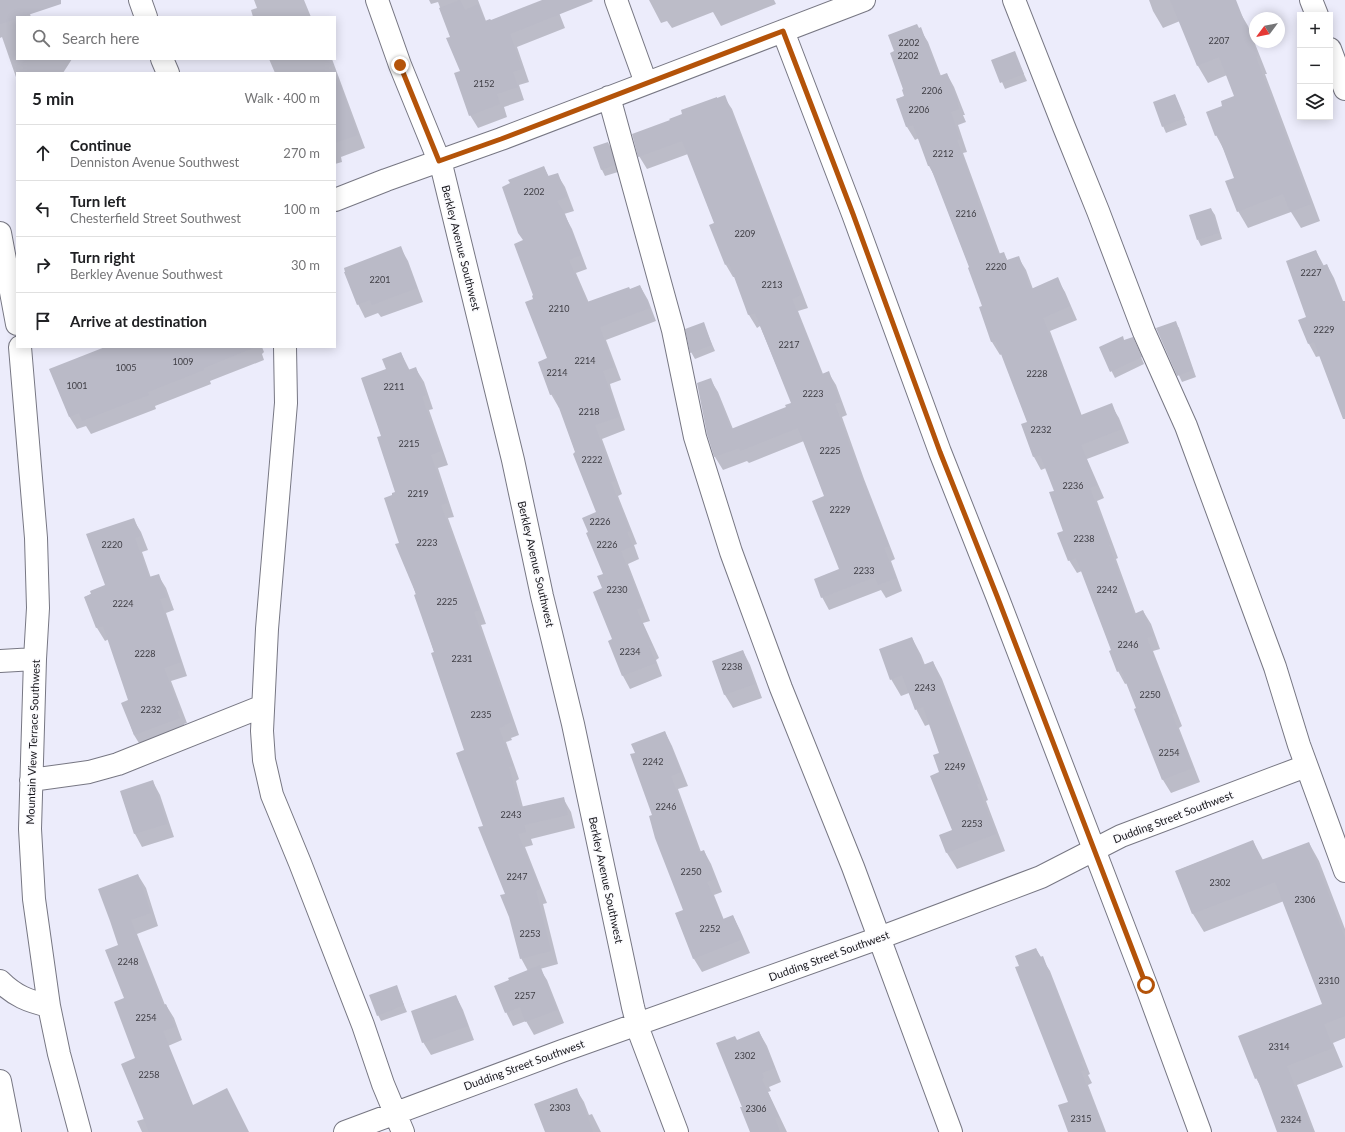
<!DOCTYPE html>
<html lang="en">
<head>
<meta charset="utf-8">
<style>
	:root { --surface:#fff; --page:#f2f2f2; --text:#202124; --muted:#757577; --line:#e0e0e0 }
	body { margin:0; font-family:Lato,sans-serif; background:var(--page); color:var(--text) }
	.controls { position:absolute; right:12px; top:12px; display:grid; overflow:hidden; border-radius:0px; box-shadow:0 2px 10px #0003 }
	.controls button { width:36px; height:36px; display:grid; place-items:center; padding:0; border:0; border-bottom:1px solid var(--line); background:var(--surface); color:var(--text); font:20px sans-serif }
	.compass { position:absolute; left:1249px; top:12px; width:36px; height:36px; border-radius:50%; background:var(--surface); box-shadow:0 2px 10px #0003; rotate:238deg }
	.stop { position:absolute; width:12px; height:12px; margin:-9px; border:3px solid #b45309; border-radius:50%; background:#fff }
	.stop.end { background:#b45309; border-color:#fff; box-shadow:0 1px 4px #0008 }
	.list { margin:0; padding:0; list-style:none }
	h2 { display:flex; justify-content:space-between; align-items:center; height:52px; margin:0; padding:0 16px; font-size:17px }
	h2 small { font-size:13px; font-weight:400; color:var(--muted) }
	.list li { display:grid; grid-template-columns:26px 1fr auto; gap:12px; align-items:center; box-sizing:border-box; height:56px; padding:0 16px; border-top:1px solid var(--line) }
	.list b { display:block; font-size:15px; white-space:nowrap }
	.list p { margin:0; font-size:13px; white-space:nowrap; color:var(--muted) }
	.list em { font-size:13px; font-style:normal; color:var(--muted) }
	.icon { flex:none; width:22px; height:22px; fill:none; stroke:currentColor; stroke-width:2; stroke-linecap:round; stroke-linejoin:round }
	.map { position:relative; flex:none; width:1345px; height:1132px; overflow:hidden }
	.search { position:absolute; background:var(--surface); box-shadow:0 2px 10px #0003; left:16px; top:16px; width:320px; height:44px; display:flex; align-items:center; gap:10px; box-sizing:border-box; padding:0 14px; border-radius:0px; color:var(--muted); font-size:15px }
	.panel { position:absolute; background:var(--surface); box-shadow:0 2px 10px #0003; left:16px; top:72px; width:320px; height:276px; border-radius:0px }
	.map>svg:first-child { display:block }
	.shadow { fill:#0003 }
	.building { fill:#babac7 }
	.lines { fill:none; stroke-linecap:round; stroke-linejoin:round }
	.minor-casing { stroke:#777783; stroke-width:24 }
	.minor { stroke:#fff; stroke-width:22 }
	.route { stroke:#b45309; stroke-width:5 }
	.labels { text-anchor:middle; stroke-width:3; stroke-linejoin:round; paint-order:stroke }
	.number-label { font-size:9px; fill:#3f3e45 }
	.street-label { font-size:11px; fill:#16151a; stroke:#fbfbfe }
</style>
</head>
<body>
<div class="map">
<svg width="1345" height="1132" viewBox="0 0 1345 1132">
	<rect width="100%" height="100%" fill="#ececfb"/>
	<!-- shadow -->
	<path class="shadow" d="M0,0H25L31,17H17V59H72L63,73H17V80L2,37L0,38Z
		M254,0H304L311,17H253L251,10L257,8Z
		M429,0H478L486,21H491L545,0H553L558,10L565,28L517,47L529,82L519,85L524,100L504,107L507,117L478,128L470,115L461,72L451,37L438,2L431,4Z
		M649,0H774L776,4L721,26L713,12L672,28L667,21L661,23Z
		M1149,0H1227L1238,9L1248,26L1267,74H1265L1320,221L1301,228L1291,212L1248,228L1238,211L1235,178L1224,150L1216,135L1236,97L1227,75L1208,83L1198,66L1180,21L1163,28L1153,11Z
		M919,29H920L928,42L941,76L947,74L954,87L965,115H963L966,122L958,125L967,152L963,153L1000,254L1003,253L1008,261L1018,257L1026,270L1033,289L1057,279L1065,292L1077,320L1050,331L1082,416L1111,405L1119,418L1129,443L1087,459L1104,498L1097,501L1118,558L1116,559L1136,614L1143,611L1151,624L1160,649L1153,651L1182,726L1179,728L1200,782L1171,793L1163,780L1136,709H1137L1128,683L1125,684L1118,671L1112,651L1082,571L1077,573L1069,560L1064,531L1055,491L1046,468L1041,470L1034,457L1028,423L1002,354L1000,355L992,342L980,308L983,306L970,268L935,177L929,166L919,138L915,140L907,127L897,99L905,96Z
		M1014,52L1027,81L1005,89L993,61Z
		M269,59H332L365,148L341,157L342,162L335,164V73H275Z
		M1175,95L1187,125L1166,133L1163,126Z
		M724,97L732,109L808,308L798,311L823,374L828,372L836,385L847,415L842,417L864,479L895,559L891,561L902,591L886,598L881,590L829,610L822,597L840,570L825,497L804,441L749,463L747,461L723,470L715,457L708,434L710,379L718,392L733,429L787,408L792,403L760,326L757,328L749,315L735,277H733L726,265L715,224L688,154L647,169L639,156L671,121Z
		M608,143L612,149L618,172L605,176L602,170L594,148Z
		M544,167L549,177L557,174L565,187L574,211L564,214L572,229L587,269L576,273L589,303L640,286L648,300L656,321L606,340L621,380L610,384L611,388L625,430L602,439L622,494L618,496L637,544L634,545L639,559L628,564L650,621L643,623L659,658L656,660L662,676L630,689L623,676L613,640L603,589L604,574L589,532L597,513L560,408H559L551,394L548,359L534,300L535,296L524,241Z
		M1211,209L1215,215L1222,239L1201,246L1198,240Z
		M400,247L408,261L423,302L381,317L378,313L365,318L358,304Z
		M1316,251L1324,266L1327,265L1334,278L1343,301H1345V416L1320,356L1316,357L1309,344L1308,317Z
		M1175,322L1179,328L1196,377L1182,382L1157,329Z
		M703,323L715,351L695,359L691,352Z
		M1124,341L1136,345L1144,364L1115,378L1100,348Z
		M106,347H262L264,352L262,354L264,360L210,381L211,384L155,406L156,409L91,434L86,426L77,429L69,416Z
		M401,353L410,371L416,369L424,382L433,409L429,410L448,465L438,468L454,517L448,518L486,624L481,625L519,735L511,738L512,740L506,742L519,779L516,781L523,807L563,798L571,812L575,828L531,839L533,845L525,847L547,903L543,904L558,964L540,969L547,980L564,1023L534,1035L526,1021L513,1026L506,1012L510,980L528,971L521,958L506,894L484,826L465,750L400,544L393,496L396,493L383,436Z
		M133,519L141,532L148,550L142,552L151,578L158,575L166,588L174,610L166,613L187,676L171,681L187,723L184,724L187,731L142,748L134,735L123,704L130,701L109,639L105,641L97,628L85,597L106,586Z
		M912,638L921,655L925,665L933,662L942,679L988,800L986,801L1005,851L957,869L947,853L940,835L953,831L941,773V753L930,724L925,726L916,709L909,693L901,696L891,679Z
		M743,651L750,665L762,698L733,708L725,695L713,662Z
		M665,732L672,746L688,786L678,789L701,852L704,851L711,864L722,892L714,895L724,920L733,916L740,930L750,953L702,972L694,959L676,914L685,911L653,816L636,753Z
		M153,782L160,795L174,837L142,847L135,834L121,792Z
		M1253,841L1263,860L1309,843L1319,861L1345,929V1038L1333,1043L1343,1067L1297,1085L1315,1132H1278L1262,1089L1256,1078L1323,1004L1284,901L1204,932L1193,914L1176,871Z
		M138,875L146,888L158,926L137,934L165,1005H166L174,1018L182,1040L147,1055L180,1132H142L137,1121L144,1119L138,1058L126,999L119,945Z
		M1036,949L1050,971L1090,1074L1088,1075L1092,1083L1088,1085L1106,1132H1069V1102L1020,966Z
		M396,986L407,1012L381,1021L378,1015Z
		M456,996L463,1010L474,1040L431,1055L423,1042Z
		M759,1032L767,1046L781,1082L769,1087L771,1091L768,1092L787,1132H751L743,1107L737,1041Z
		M576,1089L584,1102L589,1115L592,1114L601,1132H546Z"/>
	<!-- building -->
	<path class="building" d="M0,0H61V4L22,17H17V19L0,24Z
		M460,0L465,10L478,4L485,21L490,19L491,20L542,0H592L593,1L510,34L522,69L513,72L518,87L497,94L500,104L469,116L454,73L460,71L446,38L450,37L439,8Z
		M1170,0H1236L1258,56L1256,57L1311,204L1290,212L1283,194L1237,212L1225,181L1234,178L1218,135L1215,136L1206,112L1222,106L1221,101L1234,96L1219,57L1197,66Z
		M917,24L919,28L921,27L939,76L947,73L958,102H957L959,109L951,112L960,139L957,140L978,199H977L998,254L1004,252L1007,260L1019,256L1031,289L1058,277L1070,306L1043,318L1081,415L1112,403L1122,429L1081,445L1097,485L1090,488L1111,545H1109L1134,614L1143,610L1153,636L1147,638L1175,713L1172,714L1193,768L1162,780L1134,709L1136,708L1121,670L1117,672L1109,651L1111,650L1076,558L1068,561L1057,533L1063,531L1049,492L1054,491L1040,455L1033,457L1021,424L1027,422L996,341L991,342L979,307L982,306L968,268L969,267L930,166H928L913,125L906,127L896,99L904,96L902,90L903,89L890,53L894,51L888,35Z
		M1015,51L1024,74L1000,83L991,60Z
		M338,78L358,135L335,143V79Z
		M1175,94L1185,118L1162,127L1153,102Z
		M725,95L801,295L792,299L822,374L829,371L840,402L835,404L857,465L889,546L884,548L896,578L878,585L875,577L821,598L814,579L839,569L812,501L824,496L798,428L740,451L739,448L714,457L707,434L697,383L711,378L731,429L786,407L785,405L791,403L755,313L748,315L729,263L725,265L709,225L714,223L682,141L638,157L632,134L670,120L669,119L682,114L681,110L717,97V98Z
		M608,142L615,165L601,170L593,147Z
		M544,166L548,176L558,173L567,197L557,201L565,214L581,255L569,260L587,302L629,287L630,289L640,285L650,308L600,327L614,367L603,371L604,374L619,417L595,425L615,481L611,482L630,531L627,532L633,546L621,551L643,607L637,610L652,645L649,646L656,663L622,676L608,641L612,639L593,592L602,588L597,576L603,574L586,533L588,532L582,518L596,512L573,454L575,452L554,394L550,395L538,362L547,358L525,302L533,299L532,296L533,295L514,244L523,240L518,233L502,187L510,183L508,180Z
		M1211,208L1219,233L1197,240L1189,215Z
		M401,246L417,288L372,305L370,300L357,305L344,272H345L344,268Z
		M1316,250L1322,266L1327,264L1345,309V419H1343L1314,342L1308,344L1298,320L1306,317L1286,261Z
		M1176,321L1193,370L1177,376L1156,328Z
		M704,322L712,345L690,353L685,329Z
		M1123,336L1124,340L1133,337L1142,357L1110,372L1099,347Z
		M105,347H253V348L204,368V370L148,392L149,395L82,421L79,413L69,417L49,369Z
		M401,352L408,370L416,367L426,395L422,397L441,451L431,455L447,503L441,505L479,610L474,612L512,722L504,725L505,726L499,728L513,766L509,767L520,807L564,797L568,815L524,825L526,832L518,834L540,889L536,891L551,951L520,959L509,917L500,895L505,894L478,827L483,826L456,753L464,750L431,653L434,652L414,595L416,594L395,544L399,543L384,498L392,495V493L395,492L377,437L381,436L361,378L386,369L382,359Z
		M134,518L141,536L135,538L149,577L159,574L167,597L160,599L181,662L164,668L180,710L177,711L180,718L134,735L121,703L128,700L103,626L96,628L84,597L91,594L90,591L105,585L86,534Z
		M912,637L923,665L933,661L979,784H977L996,834L946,853L939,835L952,830L930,776L939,772L933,755L939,753L923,707L915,710L902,675L890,680L879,649Z
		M743,650L755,684L724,695L712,661Z
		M665,731L681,772L671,776L699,852L704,850L715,879L707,882L723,919L733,915L743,939L693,959L675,913L683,910L655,838L649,816L652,815L630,754L635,753L631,744Z
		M153,780L167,824L134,834L120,791Z
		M1253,840L1261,860L1309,842L1345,938V1016L1324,1024L1333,1048L1287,1066L1313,1132H1277L1257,1078L1255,1079L1238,1036L1322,1004L1275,882L1192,914L1175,871Z
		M138,874L151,913L131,920L163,1005L166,1004L175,1027L163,1031L193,1105L227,1088L249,1132H149L121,1064L135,1058L114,1002L124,998L105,950L118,945L110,921L98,889Z
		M1036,948L1040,957L1043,956L1083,1061L1081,1062L1085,1070L1081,1071L1105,1132H1068L1058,1105L1068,1102L1015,967L1019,966L1015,956Z
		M540,965L557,1010L525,1022L520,1007L505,1013L494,986L509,980L508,978Z
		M397,985L404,1005L377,1016L369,995Z
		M456,995L468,1026L422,1043L411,1011Z
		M759,1031L775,1068L762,1073L764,1078L762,1079L779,1117L775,1118L780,1132H750L740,1107H742L716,1043L735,1036L737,1040Z
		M577,1088L593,1132H545L534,1104Z"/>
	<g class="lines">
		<defs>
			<path id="minor" d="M140,0L146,17
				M377,0L400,65L442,168L513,460L542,596L573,724L633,1007L640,1034L677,1132
				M616,0L646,83
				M1014,0L1064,127L1098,211L1144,332L1186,426L1275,667L1299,745L1345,871
				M1311,0L1317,15
				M783,31L853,214L940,452L997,596L1146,985L1200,1132
				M1330,49L1345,89
				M162,59L168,73
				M609,97L673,330L695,437L731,552L781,688L853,867L951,1132
				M335,200L386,180L501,139L864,0
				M0,233L17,324
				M20,347L36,538L38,608L35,659L30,829L34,899L49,1006L59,1054L80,1132
				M285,347L286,403L267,629L262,731L264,760L272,795L300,863L363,1025L383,1084L403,1132
				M0,661L35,659
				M31,780L89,772L118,764L263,706
				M0,981C15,996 28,1001 49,1006
				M0,1081L10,1132
				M345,1132L562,1051L879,938L1041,877L1121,836L1306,766"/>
		</defs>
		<!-- minor casing -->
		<use href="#minor" class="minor-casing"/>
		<!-- minor -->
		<use href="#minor" class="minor"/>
	</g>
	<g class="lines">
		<!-- route -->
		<path class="route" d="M400,65L439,161L501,139L783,31L853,214L940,452L997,596L1146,985"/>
	</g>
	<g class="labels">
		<!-- number labels -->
		<g class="number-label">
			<text x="1219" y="44">2207</text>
			<text x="909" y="46">2202</text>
			<text x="908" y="59">2202</text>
			<text x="484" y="87">2152</text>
			<text x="932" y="94">2206</text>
			<text x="919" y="113">2206</text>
			<text x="943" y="157">2212</text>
			<text x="534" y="195">2202</text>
			<text x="966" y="217">2216</text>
			<text x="745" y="237">2209</text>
			<text x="996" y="270">2220</text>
			<text x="1311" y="276">2227</text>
			<text x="380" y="283">2201</text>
			<text x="772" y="288">2213</text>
			<text x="559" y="312">2210</text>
			<text x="1324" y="333">2229</text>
			<text x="789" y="348">2217</text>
			<text x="585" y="364">2214</text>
			<text x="183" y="365">1009</text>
			<text x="126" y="371">1005</text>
			<text x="557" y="376">2214</text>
			<text x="1037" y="377">2228</text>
			<text x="77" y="389">1001</text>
			<text x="394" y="390">2211</text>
			<text x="813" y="397">2223</text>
			<text x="589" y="415">2218</text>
			<text x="1041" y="433">2232</text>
			<text x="409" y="447">2215</text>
			<text x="830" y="454">2225</text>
			<text x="592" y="463">2222</text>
			<text x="1073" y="489">2236</text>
			<text x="418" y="497">2219</text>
			<text x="840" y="513">2229</text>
			<text x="600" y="525">2226</text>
			<text x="1084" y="542">2238</text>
			<text x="427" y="546">2223</text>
			<text x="112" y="548">2220</text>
			<text x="607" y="548">2226</text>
			<text x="864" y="574">2233</text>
			<text x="617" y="593">2230</text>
			<text x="1107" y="593">2242</text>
			<text x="447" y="605">2225</text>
			<text x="123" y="607">2224</text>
			<text x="1128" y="648">2246</text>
			<text x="630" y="655">2234</text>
			<text x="145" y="657">2228</text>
			<text x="462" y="662">2231</text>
			<text x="732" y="670">2238</text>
			<text x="925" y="691">2243</text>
			<text x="1150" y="698">2250</text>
			<text x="151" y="713">2232</text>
			<text x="481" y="718">2235</text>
			<text x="1169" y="756">2254</text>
			<text x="653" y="765">2242</text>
			<text x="955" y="770">2249</text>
			<text x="666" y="810">2246</text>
			<text x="511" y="818">2243</text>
			<text x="972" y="827">2253</text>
			<text x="691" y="875">2250</text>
			<text x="517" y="880">2247</text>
			<text x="1220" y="886">2302</text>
			<text x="1305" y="903">2306</text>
			<text x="710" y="932">2252</text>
			<text x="530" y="937">2253</text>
			<text x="128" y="965">2248</text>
			<text x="1329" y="984">2310</text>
			<text x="525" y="999">2257</text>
			<text x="146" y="1021">2254</text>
			<text x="1279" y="1050">2314</text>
			<text x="745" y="1059">2302</text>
			<text x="149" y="1078">2258</text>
			<text x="560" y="1111">2303</text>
			<text x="756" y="1112">2306</text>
			<text x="1081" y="1122">2315</text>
			<text x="1291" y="1123">2324</text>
		</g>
		<!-- street labels -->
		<g class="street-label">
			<text transform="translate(461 248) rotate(76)" y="4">Berkley Avenue Southwest</text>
			<text transform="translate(536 564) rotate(77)" y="4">Berkley Avenue Southwest</text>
			<text transform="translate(33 742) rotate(-88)" y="4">Mountain View Terrace Southwest</text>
			<text transform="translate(1173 817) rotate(-21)" y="4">Dudding Street Southwest</text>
			<text transform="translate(606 880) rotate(78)" y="4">Berkley Avenue Southwest</text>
			<text transform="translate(829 956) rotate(-20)" y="4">Dudding Street Southwest</text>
			<text transform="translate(524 1065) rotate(-20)" y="4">Dudding Street Southwest</text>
		</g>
	</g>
</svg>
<div class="controls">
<button>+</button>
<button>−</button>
<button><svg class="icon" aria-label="layers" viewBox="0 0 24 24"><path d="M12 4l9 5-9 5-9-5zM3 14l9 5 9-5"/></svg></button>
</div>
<svg class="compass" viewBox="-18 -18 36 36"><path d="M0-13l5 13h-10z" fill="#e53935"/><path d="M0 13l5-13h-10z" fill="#757577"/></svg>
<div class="stop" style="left:1146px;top:985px"></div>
<div class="stop end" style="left:400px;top:65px"></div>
<div class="search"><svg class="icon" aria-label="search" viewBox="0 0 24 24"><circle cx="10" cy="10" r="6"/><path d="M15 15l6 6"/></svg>Search here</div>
<section class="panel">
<h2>5 min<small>Walk · 400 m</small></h2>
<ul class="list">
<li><svg class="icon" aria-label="ahead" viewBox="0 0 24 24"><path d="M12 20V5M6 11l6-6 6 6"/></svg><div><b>Continue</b><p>Denniston Avenue Southwest</p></div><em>270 m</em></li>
<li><svg class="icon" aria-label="left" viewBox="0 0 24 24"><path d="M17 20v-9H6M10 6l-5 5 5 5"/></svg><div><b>Turn left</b><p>Chesterfield Street Southwest</p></div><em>100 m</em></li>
<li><svg class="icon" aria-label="right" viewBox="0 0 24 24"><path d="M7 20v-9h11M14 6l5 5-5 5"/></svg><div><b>Turn right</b><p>Berkley Avenue Southwest</p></div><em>30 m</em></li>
<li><svg class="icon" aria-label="arrive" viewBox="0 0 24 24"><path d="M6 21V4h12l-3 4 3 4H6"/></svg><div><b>Arrive at destination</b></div></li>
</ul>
</section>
</div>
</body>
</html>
